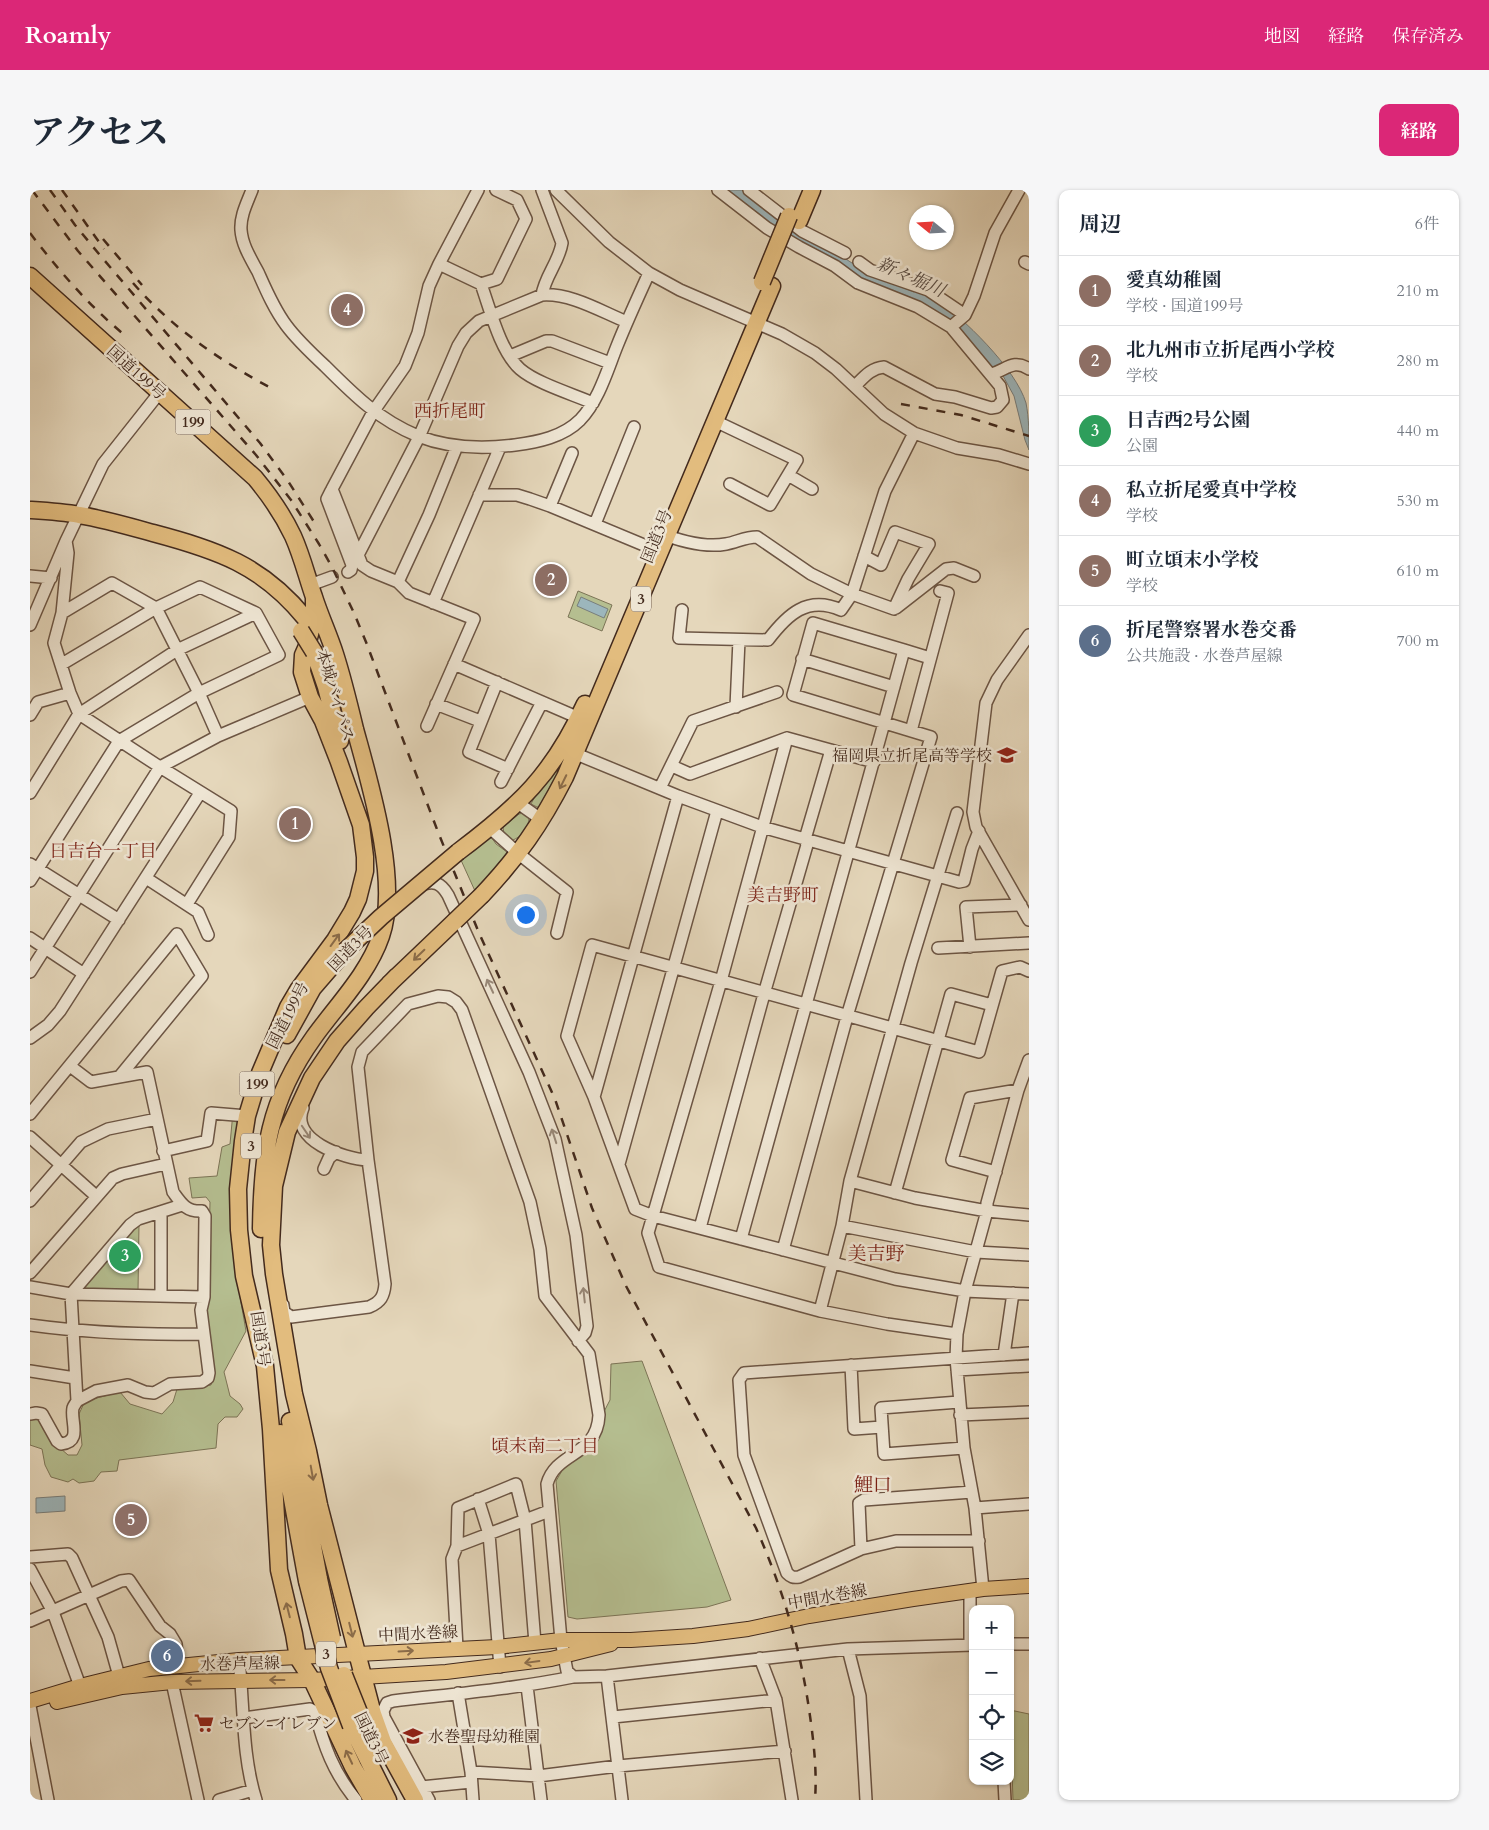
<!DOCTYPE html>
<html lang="ja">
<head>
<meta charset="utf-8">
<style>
	:root { --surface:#fff; --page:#f6f6f7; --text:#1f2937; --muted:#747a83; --line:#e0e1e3; --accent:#db2777 }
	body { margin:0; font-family:Cardo,"Noto Serif JP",serif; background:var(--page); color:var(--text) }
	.controls { position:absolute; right:15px; bottom:15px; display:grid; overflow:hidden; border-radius:10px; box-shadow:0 1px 4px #0004 }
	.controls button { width:45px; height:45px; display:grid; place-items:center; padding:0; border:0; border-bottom:1px solid var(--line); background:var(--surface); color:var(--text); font:25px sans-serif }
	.compass { position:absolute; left:879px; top:15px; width:45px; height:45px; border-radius:50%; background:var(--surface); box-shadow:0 1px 4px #0004; rotate:288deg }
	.you { position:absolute; left:495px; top:724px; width:18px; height:18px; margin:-12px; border:4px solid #fff; border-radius:50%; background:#1a73e8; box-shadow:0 0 0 8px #1a73e833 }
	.badge { display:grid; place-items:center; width:32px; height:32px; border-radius:50%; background:var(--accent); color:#fff; font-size:16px; font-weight:700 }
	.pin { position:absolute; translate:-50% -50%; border:2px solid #fff; box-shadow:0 1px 5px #0006 }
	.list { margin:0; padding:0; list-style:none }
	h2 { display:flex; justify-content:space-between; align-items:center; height:65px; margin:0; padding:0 20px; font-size:21px }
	h2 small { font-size:16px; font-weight:400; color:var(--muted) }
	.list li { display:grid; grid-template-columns:32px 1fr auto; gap:15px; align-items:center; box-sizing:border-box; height:70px; padding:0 20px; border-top:1px solid var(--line) }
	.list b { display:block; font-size:19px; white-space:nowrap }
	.list p { margin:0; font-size:16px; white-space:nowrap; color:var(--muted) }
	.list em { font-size:16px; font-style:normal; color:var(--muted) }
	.icon { flex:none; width:28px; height:28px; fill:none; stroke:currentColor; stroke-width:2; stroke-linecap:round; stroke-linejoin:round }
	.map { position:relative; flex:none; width:999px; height:1610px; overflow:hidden; border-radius:10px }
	header { display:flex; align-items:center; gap:30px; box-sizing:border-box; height:70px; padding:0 25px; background:var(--accent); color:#fff }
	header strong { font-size:24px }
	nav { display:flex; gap:28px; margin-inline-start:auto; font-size:18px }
	.intro { display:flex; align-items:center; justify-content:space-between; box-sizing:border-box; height:120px; padding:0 30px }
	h1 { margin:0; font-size:35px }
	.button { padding:12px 22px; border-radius:10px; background:var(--accent); color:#fff; font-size:18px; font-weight:700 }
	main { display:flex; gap:30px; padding:0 30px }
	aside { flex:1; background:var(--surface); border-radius:10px; box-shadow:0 1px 4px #0004 }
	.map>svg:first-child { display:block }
	.green { fill:#b5be90; stroke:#7c7456 }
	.water { fill:#9cb6bc; stroke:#787e7c }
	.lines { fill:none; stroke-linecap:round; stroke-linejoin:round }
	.minor-casing { stroke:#6c5544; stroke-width:14 }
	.major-casing { stroke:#432a1d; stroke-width:16 }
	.highway-casing { stroke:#432a1d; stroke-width:19 }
	.minor { stroke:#eee5d3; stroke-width:11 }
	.major { stroke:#e2bc7e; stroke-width:14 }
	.highway { stroke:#e2bc7e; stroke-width:16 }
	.rail { stroke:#432a1d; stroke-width:2.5; stroke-dasharray:9 9; stroke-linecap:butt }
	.highway-bridge-casing { stroke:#432a1d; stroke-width:19; stroke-linecap:butt }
	.highway-bridge { stroke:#e2bc7e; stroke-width:16 }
	.oneway { stroke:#8b6c49 }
	.oneway2 { stroke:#988878 }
	.labels { text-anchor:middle; stroke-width:5; stroke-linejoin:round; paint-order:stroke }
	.shield { fill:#eee5d3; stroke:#766254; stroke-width:1 }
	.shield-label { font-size:15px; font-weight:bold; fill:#432a1d }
	.street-label { font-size:16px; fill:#432a1d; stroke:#eee5d3 }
	.poi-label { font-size:16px; fill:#432a1d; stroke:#eee5d3; text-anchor:start }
	.water-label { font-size:18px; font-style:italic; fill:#594d45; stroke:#eee5d3 }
	.neighbourhood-label { font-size:18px; fill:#7a1f14; stroke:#eee5d3 }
	.quarter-label { font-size:19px; fill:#7a1f14; stroke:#eee5d3 }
</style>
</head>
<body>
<header>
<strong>Roamly</strong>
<nav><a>地図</a><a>経路</a><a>保存済み</a></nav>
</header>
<div class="intro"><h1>アクセス</h1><a class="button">経路</a></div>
<main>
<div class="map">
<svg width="999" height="1610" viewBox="0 0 999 1610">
	<rect width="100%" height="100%" fill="#e5d7bb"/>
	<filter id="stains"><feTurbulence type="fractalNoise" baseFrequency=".004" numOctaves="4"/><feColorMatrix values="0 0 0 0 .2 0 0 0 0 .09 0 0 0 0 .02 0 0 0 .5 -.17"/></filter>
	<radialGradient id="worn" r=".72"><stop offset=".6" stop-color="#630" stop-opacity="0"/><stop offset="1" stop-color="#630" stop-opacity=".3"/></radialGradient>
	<!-- green -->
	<path class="green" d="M548,401L582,415L572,441L538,427Z
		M534,571L509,617H507L501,614L505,606Z
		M493,623L499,628C499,637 491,647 483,650L474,644L473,637L489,624Z
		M459,648H462L466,654L477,662L476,666L445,701L430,668Z
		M203,922H212L201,992L205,1078L216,1141L194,1182L200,1206L210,1214L213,1219L207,1227H195L188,1234L186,1258L89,1270L87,1281L71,1282L64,1291L49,1293L43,1289L38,1292L21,1287L15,1275L12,1259L0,1255V1229L7,1227L22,1251L38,1265H47L52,1255L49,1224L55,1211L90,1202L100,1214L132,1224L143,1212L147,1199L181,1195L183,1181L177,1136L180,1012L176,1007L162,1008L159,988L187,986L192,957L200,954Z
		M109,1034L108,1102L52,1098Z
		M612,1171L701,1410L677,1417L547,1429L538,1427L526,1291L544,1260L566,1237L580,1210L581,1174Z
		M980,1520L999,1524V1610H983Z"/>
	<!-- water -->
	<path class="water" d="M691,0H713L770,45L805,62L839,84L884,102L885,99C891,102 897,104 903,107C933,127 986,179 996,213C999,228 999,244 999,260L995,250L984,206L972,184L962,179L929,141L829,89L741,37Z
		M551,407L578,419L574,428L547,416Z
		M35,1306V1321L6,1323V1308Z"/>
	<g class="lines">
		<defs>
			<path id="minor" d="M222,0C217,13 210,26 211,40C212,55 221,69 228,82C236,100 244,119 256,135C267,150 281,163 295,176C324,205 349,230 388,246C418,258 453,259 485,255C508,252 533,247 550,230C569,210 577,181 587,156C597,131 608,107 619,83
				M526,0L579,52L619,83L650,100L752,144L785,163L806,179L854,224L884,243L927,258L969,265L999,274
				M688,0L737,38L769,57L805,76L828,93L888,117L921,137L970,196L973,210L967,217L961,218L925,207L905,204L854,177C841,178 834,187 825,196
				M719,0L772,41L815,63
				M829,72L840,80L898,100L935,125
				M995,72L999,74
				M409,74L451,94C460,119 470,161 490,179C506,193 542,204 563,213
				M451,94L467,89L496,29L487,10L466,0
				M512,105C515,86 529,72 532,53L512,0
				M921,137L935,125L944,106L965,43L989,0
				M480,166L516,151H522L580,173
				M962,184C977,179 984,169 999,179
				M685,231L767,270L740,315L700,294
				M758,285L782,299
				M301,301L297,309L322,375L321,380L318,382
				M449,305H487L500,309L520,316L621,358
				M520,316L542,263
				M565,334L604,237
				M627,342C647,350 674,358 696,354C707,352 715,347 727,347L781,384L822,404L864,419L878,389L899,354L865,342L851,375L834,366
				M36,351L38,363L32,423L24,453L40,503L49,524L130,577L201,621L199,647L157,714
				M328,365L389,247L428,156L436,143L449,131L512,105C541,103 570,121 597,132
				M0,386L21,388
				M368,392L399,325L427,256
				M280,395L302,387
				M403,413L470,257
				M866,418L916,379L924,378L944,386
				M652,420L649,448L738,450C757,425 777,405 811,420L822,404L855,301L884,243
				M32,423L82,393L126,418L169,503L188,546
				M0,435L36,351L73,274L130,202
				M999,445L967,490L956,513L943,622L946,637L999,730
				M874,460L900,468
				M772,469L864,497
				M424,474L549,528
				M467,492L439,562L478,579
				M406,514L450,531
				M706,517L709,450
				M0,525L8,512L40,503
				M397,536L444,429L379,403L368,392L341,381L332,375L302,299L343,222L375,176L388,143L399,96L409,74L448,0
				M881,541L918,403L910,401
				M757,548L691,791L618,1043L629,1077L790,1121L857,1134L927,1144
				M539,561L648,606L732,637L929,692L934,691L942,659L949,641
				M642,576L660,584L757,548L844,572
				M471,592L512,512
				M630,598L663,531L747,502
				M0,603L49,524L147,460L226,423
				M488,613L512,630
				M460,638L489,664L537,702L527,743
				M0,674L89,730
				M116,688L168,722L178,745
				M0,691L89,551L169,503L249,465L226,423L170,397L126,418L32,474
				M391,695C404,690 411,693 418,705L499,882L525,949L546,1045L557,1136L555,1143L548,1151
				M0,748L54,784
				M940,757L936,717L991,715
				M908,758L999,753
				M999,781L990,777L972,781L949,862L562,755L537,846L564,907L605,1019L623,1026L865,1089L935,1101L999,1104
				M0,782L130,577L188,546L280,507
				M0,848L18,835L30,821L170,603
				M40,876L61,892L117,882L143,1002C151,1013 156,1022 172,1021L175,1026L174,1107L171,1120L179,1183L178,1188L172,1192L140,1194L124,1203L115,1202L98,1195L66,1201L47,1211
				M564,907L648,606
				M0,924L147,744L172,786L90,886
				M0,947L66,1006
				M133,961L177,951L181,923L217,926
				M338,970L328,877L332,862L378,814L408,806L418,807L426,812L432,820L500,1012L510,1059L515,1106L559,1164L569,1225C567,1267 526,1261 517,1294L531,1450L537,1481L543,1487L577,1486L818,1459
				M589,974L687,621
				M294,979L299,968L306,962
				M966,982L922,970L940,908L988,900
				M820,991L885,1008L957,1021L999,1025
				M865,1003L921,804L962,815
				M0,1011L51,952L78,939L127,929
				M812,1036L946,1062L999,1065
				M670,1038L734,804L777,655L775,649L801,560
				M711,1049L854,533L874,460L783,433L763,505L901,547L818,823L753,1060
				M0,1083L83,988L92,984L136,974
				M0,1097L41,1104L174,1107
				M131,1106V1022
				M253,1115L254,1122L261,1127L339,1117C351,1112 354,1106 355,1094L338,970C314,969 259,950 273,918
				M790,1121L812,1036L820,991L881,773L927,623
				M0,1135C58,1143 115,1145 173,1144
				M974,1165L983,1103
				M821,1175L824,1239L852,1237
				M927,1180L999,1176
				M0,1181L45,1188
				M929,1212L851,1218L854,1264L934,1258
				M0,1224L6,1223L12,1224L27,1251L31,1254C53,1252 40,1231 43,1218C44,1215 46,1213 47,1211L41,1104L100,1035L108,1029L152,1015
				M930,1225L999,1222
				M448,1309L459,1344L470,1477
				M945,1318L999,1314
				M949,1351H866L831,1359L769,1387C763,1388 761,1387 757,1383L714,1265L709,1190L714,1183L999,1163
				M427,1356L519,1321
				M831,1359L829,1313L834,1310L942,1302
				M0,1367L38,1364L42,1368L78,1447L89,1486
				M0,1379L23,1422L50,1496
				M953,1399L945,1318L934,1258L926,1168L927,1144L935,1101L957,1021V1013L988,900L999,870
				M940,1401V1455
				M0,1431L91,1391L99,1390L130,1436L140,1444L146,1454L148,1476
				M980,1454H999
				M427,1458L422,1369L427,1356L428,1318L486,1294L495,1330L505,1453
				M730,1468L746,1510L762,1610
				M209,1470C214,1516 212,1566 226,1610
				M577,1486L592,1610
				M142,1492L168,1610
				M497,1496L511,1610
				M428,1503L441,1582L443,1610
				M0,1516L18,1610
				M583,1527L746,1510
				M214,1528L280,1519L285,1522C294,1556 303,1582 326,1610
				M441,1582L508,1586L588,1576L755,1561
				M974,1591L975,1610
				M391,1597L441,1592
				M189,1610L223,1600
				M399,1610L354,1527L353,1521L357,1513L363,1511C423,1504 483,1499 543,1487
				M836,1610L830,1506L818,1459L943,1455"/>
			<path id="major" d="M0,1511L50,1496L119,1479L209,1470L467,1457L531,1450H601L663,1446L718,1439L779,1426L883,1409L953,1399L999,1396
				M27,1512L92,1497L142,1492L282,1490L416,1482L521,1469L581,1454"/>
			<path id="highway" d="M769,31L782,0
				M0,86L225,288C240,306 253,325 263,346C272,366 277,387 284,407C290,426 299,445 305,464C313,489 319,514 325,539C340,594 370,692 351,746C338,784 307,815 284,847C238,911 232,964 231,1039
				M0,320C16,321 33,322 49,325C74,329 98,336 123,343C187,360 232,375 275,428
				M284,408V428L277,456L273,465L272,482L280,507L293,531L309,572L331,635L335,667V681L328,709L322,722L305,750L268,800L258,817L230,883L217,926L213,951L208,999L209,1040L214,1086L235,1176L241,1239L249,1380L264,1444L268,1468L282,1490L323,1577L342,1610
				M284,462L296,497L310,551
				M428,662C489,616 523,584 555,514
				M452,705C488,667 511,634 535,587L742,96
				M367,786L336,818L307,851L282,888L257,942L244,996L241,1055L244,1084L264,1204L278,1261L289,1315L327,1463L343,1524L353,1552L385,1610
				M359,794L425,731
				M257,845L283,798L315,761
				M260,1231L289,1389
				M250,1243L277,1391
				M321,1536L358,1610"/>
		</defs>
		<!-- minor casing -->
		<use href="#minor" class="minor-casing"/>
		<!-- major casing -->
		<use href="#major" class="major-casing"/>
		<!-- highway casing -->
		<use href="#highway" class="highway-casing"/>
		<!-- minor -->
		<use href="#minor" class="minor"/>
		<!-- major -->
		<use href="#major" class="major"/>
		<!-- highway -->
		<use href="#highway" class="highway"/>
		<!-- rail -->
		<path class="rail" d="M2,0L48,61L226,265L261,310L289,354L302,377L324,423L336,452L408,642L449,743L525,909L562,1018L596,1096L726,1338C753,1399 771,1460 780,1526C784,1554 787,1582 785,1610
			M20,0L45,35L69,64L230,253L258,291L286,335
			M32,0L74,59
			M0,43C29,81 60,117 97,147
			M73,49L112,95
			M103,93C141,137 189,170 239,197
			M871,214L931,225L999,246"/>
		<defs>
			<path id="highway-bridge" d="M732,92L759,26
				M271,441L284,462
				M425,731L452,705
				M315,761L351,727L428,662
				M289,1389L302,1448
				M277,1391L299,1478L321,1536
				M314,1485L332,1530"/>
		</defs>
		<!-- highway-bridge casing -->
		<use href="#highway-bridge" class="highway-bridge-casing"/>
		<!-- highway-bridge -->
		<use href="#highway-bridge" class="highway-bridge"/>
	</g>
	<!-- one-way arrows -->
	<defs><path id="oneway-shaft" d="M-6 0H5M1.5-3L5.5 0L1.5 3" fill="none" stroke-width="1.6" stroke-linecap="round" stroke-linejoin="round" transform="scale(1.25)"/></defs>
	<g class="oneway">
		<use href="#oneway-shaft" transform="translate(533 592) rotate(116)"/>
		<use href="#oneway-shaft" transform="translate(305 750) rotate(-54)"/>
		<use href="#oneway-shaft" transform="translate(389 765) rotate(136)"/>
		<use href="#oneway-shaft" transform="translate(282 1283) rotate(80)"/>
		<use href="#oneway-shaft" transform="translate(258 1420) rotate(-104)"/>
		<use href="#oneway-shaft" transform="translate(321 1440) rotate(76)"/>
		<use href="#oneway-shaft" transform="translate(376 1461) rotate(-3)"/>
		<use href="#oneway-shaft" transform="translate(502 1472) rotate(172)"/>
		<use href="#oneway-shaft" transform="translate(247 1490) rotate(-180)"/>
		<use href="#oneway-shaft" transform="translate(163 1491) rotate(178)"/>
		<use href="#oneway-shaft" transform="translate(319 1567) rotate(-115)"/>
	</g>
	<g class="oneway2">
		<use href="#oneway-shaft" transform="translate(460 796) rotate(-115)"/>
		<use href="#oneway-shaft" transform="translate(276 942) rotate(56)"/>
		<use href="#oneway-shaft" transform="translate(524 946) rotate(-108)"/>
		<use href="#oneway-shaft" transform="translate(554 1105) rotate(-96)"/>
	</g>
	<!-- icons -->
	<defs>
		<symbol id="school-bare" viewBox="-9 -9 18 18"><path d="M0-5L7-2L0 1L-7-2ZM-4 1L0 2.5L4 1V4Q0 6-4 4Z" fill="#8f2418" stroke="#eee5d3" stroke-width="2.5" paint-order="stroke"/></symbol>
		<symbol id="supermarket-bare" viewBox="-9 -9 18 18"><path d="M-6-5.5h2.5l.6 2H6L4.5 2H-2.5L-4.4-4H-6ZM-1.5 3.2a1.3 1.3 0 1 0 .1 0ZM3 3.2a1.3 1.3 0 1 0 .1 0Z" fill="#8f2418" stroke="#eee5d3" stroke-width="2.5" paint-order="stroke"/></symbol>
	</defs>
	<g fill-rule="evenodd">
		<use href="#school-bare" x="963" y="551" width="28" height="28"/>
		<use href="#supermarket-bare" x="160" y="1519" width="28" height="28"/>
		<use href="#school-bare" x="369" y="1532" width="28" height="28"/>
	</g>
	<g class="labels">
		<!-- shield labels -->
		<g class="shield">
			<rect x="145.5" y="219.5" width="35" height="25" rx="4"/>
			<rect x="601" y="396.5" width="20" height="25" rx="4"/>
			<rect x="209.5" y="881.5" width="35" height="25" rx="4"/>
			<rect x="211" y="943.5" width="20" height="25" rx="4"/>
			<rect x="286" y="1451.5" width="20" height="25" rx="4"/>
		</g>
		<g class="shield-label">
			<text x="163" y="237">199</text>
			<text x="611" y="414">3</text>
			<text x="227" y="899">199</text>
			<text x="221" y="961">3</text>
			<text x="296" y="1469">3</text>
		</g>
		<!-- street labels -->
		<g class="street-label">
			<text transform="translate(107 182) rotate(42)" y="6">国道199号</text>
			<text transform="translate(626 346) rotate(-68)" y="6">国道3号</text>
			<text transform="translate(306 505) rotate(73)" y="6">本城バイパス</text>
			<text transform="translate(320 758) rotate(-46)" y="6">国道3号</text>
			<text transform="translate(257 825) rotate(-63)" y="6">国道199号</text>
			<text transform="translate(231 1149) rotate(82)" y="6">国道3号</text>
			<text transform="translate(797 1406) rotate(-10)" y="6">中間水巻線</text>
			<text transform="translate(388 1443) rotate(-3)" y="6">中間水巻線</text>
			<text transform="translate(210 1473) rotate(-1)" y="6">水巻芦屋線</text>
			<text transform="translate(342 1548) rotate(64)" y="6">国道3号</text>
		</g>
		<!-- poi labels -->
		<g class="poi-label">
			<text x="962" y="571" text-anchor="end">福岡県立折尾高等学校</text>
			<text x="189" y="1539">セブン-イレブン</text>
			<text x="398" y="1552">水巻聖母幼稚園</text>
		</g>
		<!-- water labels -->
		<g class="water-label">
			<text transform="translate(881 87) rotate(24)" y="6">新々堀川</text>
		</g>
		<!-- neighbourhood labels -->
		<g class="neighbourhood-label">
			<text x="420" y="227">西折尾町</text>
			<text x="73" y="667">日吉台一丁目</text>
			<text x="753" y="711">美吉野町</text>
			<text x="515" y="1262">頃末南二丁目</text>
		</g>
		<!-- quarter labels -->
		<g class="quarter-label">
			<text x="846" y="1070">美吉野</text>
			<text x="843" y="1301">鯉口</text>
		</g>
	</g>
	<rect width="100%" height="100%" filter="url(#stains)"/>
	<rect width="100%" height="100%" fill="url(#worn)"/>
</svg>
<div class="controls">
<button>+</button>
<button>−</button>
<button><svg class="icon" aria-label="locate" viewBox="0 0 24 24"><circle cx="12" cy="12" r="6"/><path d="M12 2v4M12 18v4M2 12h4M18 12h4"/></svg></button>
<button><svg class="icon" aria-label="layers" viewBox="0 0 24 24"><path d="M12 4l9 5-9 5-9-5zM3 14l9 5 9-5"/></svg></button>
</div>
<svg class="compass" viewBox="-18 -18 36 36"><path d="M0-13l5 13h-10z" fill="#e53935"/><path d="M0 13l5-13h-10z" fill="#747a83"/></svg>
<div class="you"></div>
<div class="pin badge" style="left:265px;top:634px;background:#8d6e63">1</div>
<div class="pin badge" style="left:521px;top:390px;background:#8d6e63">2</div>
<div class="pin badge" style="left:95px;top:1066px;background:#2e9e5b">3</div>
<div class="pin badge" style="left:317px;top:120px;background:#8d6e63">4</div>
<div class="pin badge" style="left:101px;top:1330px;background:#8d6e63">5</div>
<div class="pin badge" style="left:137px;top:1466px;background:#5c6f8a">6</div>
</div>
<aside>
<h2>周辺<small>6件</small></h2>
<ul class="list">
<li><span class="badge" style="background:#8d6e63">1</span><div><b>愛真幼稚園</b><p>学校 · 国道199号</p></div><em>210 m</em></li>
<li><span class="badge" style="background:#8d6e63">2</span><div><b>北九州市立折尾西小学校</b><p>学校</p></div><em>280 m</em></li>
<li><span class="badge" style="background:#2e9e5b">3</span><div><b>日吉西2号公園</b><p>公園</p></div><em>440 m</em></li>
<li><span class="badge" style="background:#8d6e63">4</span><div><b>私立折尾愛真中学校</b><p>学校</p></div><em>530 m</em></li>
<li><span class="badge" style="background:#8d6e63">5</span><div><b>町立頃末小学校</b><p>学校</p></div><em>610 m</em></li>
<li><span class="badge" style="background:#5c6f8a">6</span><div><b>折尾警察署水巻交番</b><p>公共施設 · 水巻芦屋線</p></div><em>700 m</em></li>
</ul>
</aside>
</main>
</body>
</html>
